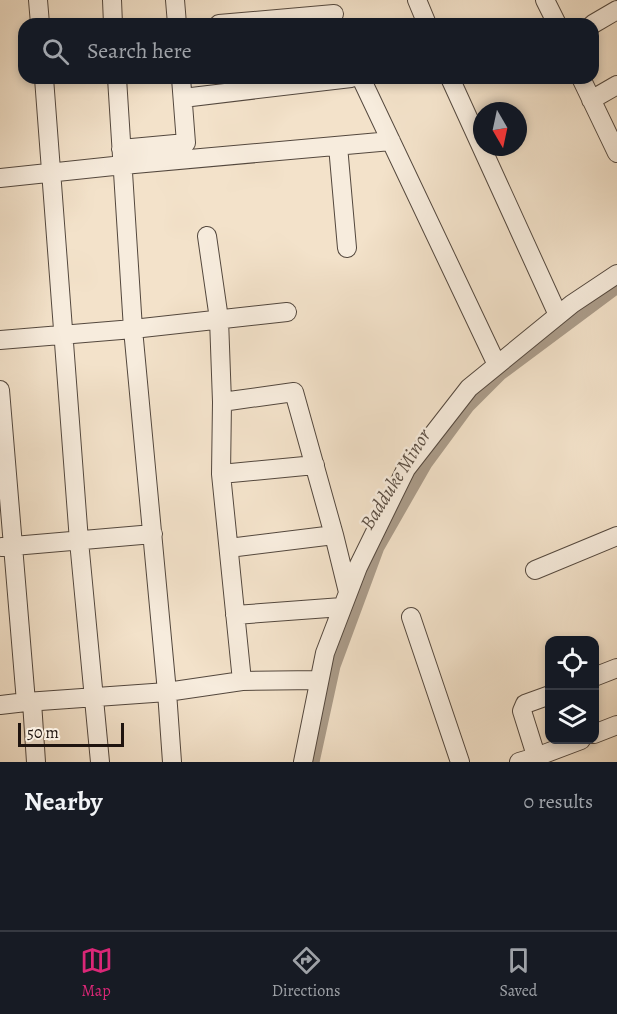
<!DOCTYPE html>
<html lang="en">
<head>
<meta charset="utf-8">
<style>
	:root { --surface:#171b24; --page:#242831; --text:#f1f3f6; --muted:#9ea1a6; --line:#363941; --accent:#db2777 }
	body { margin:0; font-family:Alegreya,serif; background:var(--page); color:var(--text) }
	.controls { position:absolute; right:18px; bottom:18px; display:grid; overflow:hidden; border-radius:12px; box-shadow:0 3px 9px #0003 }
	.controls button { width:54px; height:54px; display:grid; place-items:center; padding:0; border:0; border-bottom:2px solid var(--line); background:var(--surface); color:var(--text); font:30px sans-serif }
	.compass { position:absolute; left:473px; top:102px; width:54px; height:54px; border-radius:50%; background:var(--surface); box-shadow:0 3px 9px #0003; rotate:171deg }
	.scale { position:absolute; left:18px; bottom:15px; width:106px; box-sizing:border-box; padding-left:6px; border:3px solid #1f140f; border-top:0; font-size:16px; line-height:21px; white-space:nowrap; color:#1f140f; -webkit-text-stroke:4px #f7ecdd; paint-order:stroke }
	.list { margin:0; padding:0; list-style:none }
	h2 { display:flex; justify-content:space-between; align-items:center; height:78px; margin:0; padding:0 24px; font-size:26px }
	h2 small { font-size:20px; font-weight:400; color:var(--muted) }
	.icon { flex:none; width:33px; height:33px; fill:none; stroke:currentColor; stroke-width:2; stroke-linecap:round; stroke-linejoin:round }
	.map { position:relative; flex:none; width:617px; height:762px; overflow:hidden }
	.search { position:absolute; background:var(--surface); box-shadow:0 3px 9px #0003; left:18px; right:18px; top:18px; height:66px; display:flex; align-items:center; gap:15px; box-sizing:border-box; padding:0 21px; border-radius:18px; color:var(--muted); font-size:22px }
	.sheet { height:168px; background:var(--surface) }
	nav { display:flex; justify-content:space-around; align-items:center; box-sizing:border-box; height:84px; border-top:2px solid var(--line); background:var(--surface); font-size:16px; color:var(--muted) }
	nav a { display:grid; justify-items:center; gap:3px }
	nav .on { color:var(--accent) }
	.map>svg:first-child { display:block }
	.lines { fill:none; stroke-linecap:round; stroke-linejoin:round }
	.canal { stroke:#ab9c8a; stroke-width:15 }
	.minor-casing { stroke:#54483e; stroke-width:20 }
	.minor { stroke:#f7ecdd; stroke-width:18 }
	.labels { text-anchor:middle; stroke-width:5; stroke-linejoin:round; paint-order:stroke }
	.water-label { font-size:20px; font-style:italic; fill:#5e5146; stroke:#f7ecdd }
</style>
</head>
<body>
<div class="map">
<svg width="617" height="762" viewBox="0 0 617 762">
	<rect width="100%" height="100%" fill="#f3e2ca"/>
	<filter id="stains"><feTurbulence type="fractalNoise" baseFrequency=".00333" numOctaves="4"/><feColorMatrix values="0 0 0 0 .2 0 0 0 0 .09 0 0 0 0 .02 0 0 0 .5 -.17"/></filter>
	<radialGradient id="worn" r=".72"><stop offset=".6" stop-color="#630" stop-opacity="0"/><stop offset="1" stop-color="#630" stop-opacity=".3"/></radialGradient>
	<g class="lines">
		<!-- canal -->
		<path class="canal" d="M312,762L333,666L377,547L425,463L467,406L500,373L617,286"/>
		<defs>
			<path id="minor" d="M38,0L40,24
				M112,0L113,24
				M175,0L177,24
				M417,0L427,24
				M545,0L557,24
				M219,24L334,14
				M593,24L617,10
				M44,78L79,541L100,762
				M117,78L133,329L167,692L172,762
				M361,78L497,365
				M450,78L558,315
				M581,78L617,153
				M183,98L351,78
				M591,100L617,85
				M338,146L347,248
				M121,149L186,143L181,78
				M0,178L123,165L391,141
				M207,236L219,319L222,402L221,474L242,681
				M0,340L133,329L287,312
				M0,390L26,702L167,692L242,681L319,680
				M222,402L294,392L334,535L229,548
				M221,474L315,465
				M334,535L348,592
				M2,547L153,534
				M535,570L617,536
				M235,615L342,607
				M411,617L460,762
				M594,677L617,668
				M32,702L36,762
				M0,705L26,702
				M594,734L617,725
				M303,762L325,653L358,567L406,469L469,388L572,304L617,274
				M519,762L536,757L581,740
				M538,762L522,711L525,704L550,695"/>
		</defs>
		<!-- minor casing -->
		<use href="#minor" class="minor-casing"/>
		<!-- minor -->
		<use href="#minor" class="minor"/>
	</g>
	<g class="labels">
		<!-- water labels -->
		<g class="water-label">
			<text transform="translate(395 479) rotate(-58)" y="7">Badduke Minor</text>
		</g>
	</g>
	<rect width="100%" height="100%" filter="url(#stains)"/>
	<rect width="100%" height="100%" fill="url(#worn)"/>
</svg>
<div class="controls">
<button><svg class="icon" aria-label="locate" viewBox="0 0 24 24"><circle cx="12" cy="12" r="6"/><path d="M12 2v4M12 18v4M2 12h4M18 12h4"/></svg></button>
<button><svg class="icon" aria-label="layers" viewBox="0 0 24 24"><path d="M12 4l9 5-9 5-9-5zM3 14l9 5 9-5"/></svg></button>
</div>
<svg class="compass" viewBox="-18 -18 36 36"><path d="M0-13l5 13h-10z" fill="#e53935"/><path d="M0 13l5-13h-10z" fill="#9ea1a6"/></svg>
<div class="scale">50 m</div>
<div class="search"><svg class="icon" aria-label="search" viewBox="0 0 24 24"><circle cx="10" cy="10" r="6"/><path d="M15 15l6 6"/></svg>Search here</div>
</div>
<section class="sheet">
<h2>Nearby<small>0 results</small></h2>
<ul class="list">
</ul>
</section>
<nav>
<a class="on"><svg class="icon" aria-label="map" viewBox="0 0 24 24"><path d="M3 6l6-2 6 2 6-2v14l-6 2-6-2-6 2zM9 4v14M15 6v14"/></svg>Map</a>
<a><svg class="icon" aria-label="directions" viewBox="0 0 24 24"><path d="M12 3l9 9-9 9-9-9zM9 14v-3h6M13 9l2 2-2 2"/></svg>Directions</a>
<a><svg class="icon" aria-label="saved" viewBox="0 0 24 24"><path d="M7 4h10v16l-5-4-5 4z"/></svg>Saved</a>
</nav>
</body>
</html>
